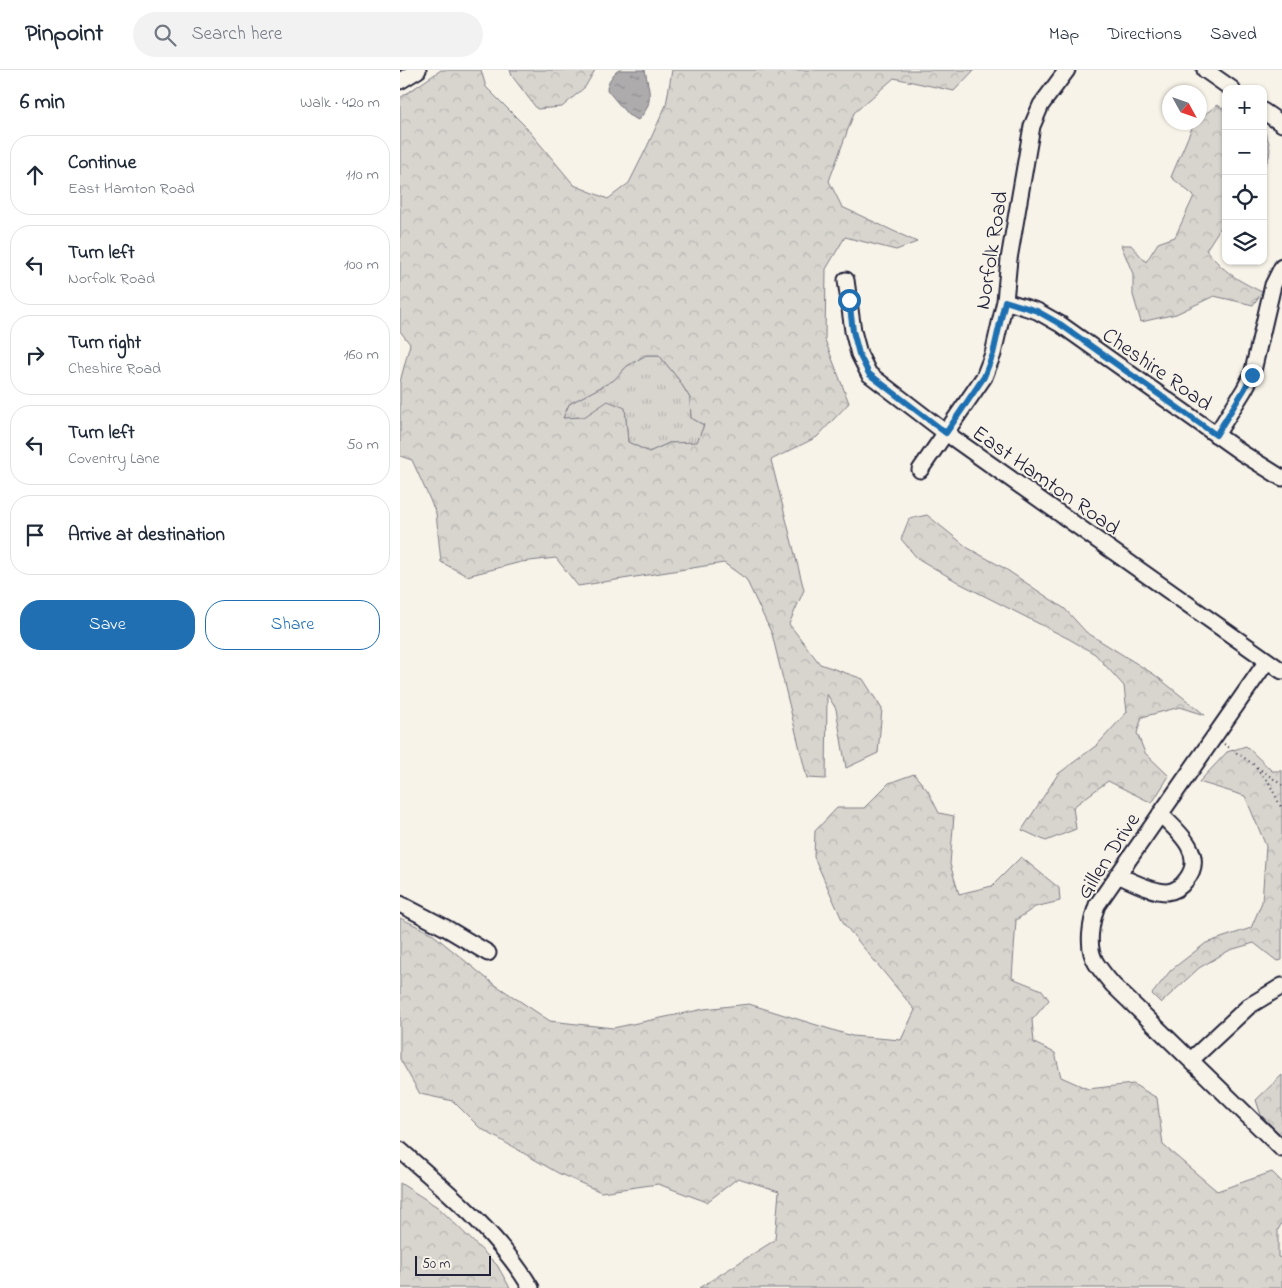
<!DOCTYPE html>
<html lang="en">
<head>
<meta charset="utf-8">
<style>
	:root { --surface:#fff; --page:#f2f2f3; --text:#1f2937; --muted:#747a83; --line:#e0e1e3; --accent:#1f6fb2 }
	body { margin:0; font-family:"Indie Flower",sans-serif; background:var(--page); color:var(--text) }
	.controls { position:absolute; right:15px; top:15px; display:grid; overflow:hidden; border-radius:10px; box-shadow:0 1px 4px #0004 }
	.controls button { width:45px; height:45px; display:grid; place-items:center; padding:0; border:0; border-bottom:1px solid var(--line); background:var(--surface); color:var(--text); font:25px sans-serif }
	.compass { position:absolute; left:762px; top:15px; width:45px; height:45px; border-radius:50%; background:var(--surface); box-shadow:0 1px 4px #0004; rotate:130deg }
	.scale { position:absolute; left:15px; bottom:12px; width:76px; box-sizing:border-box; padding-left:5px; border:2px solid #22223b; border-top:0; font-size:14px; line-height:18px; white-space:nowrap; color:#22223b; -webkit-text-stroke:4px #f7f3e8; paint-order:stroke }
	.stop { position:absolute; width:15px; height:15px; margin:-11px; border:4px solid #1f6fb2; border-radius:50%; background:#fff }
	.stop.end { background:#1f6fb2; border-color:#fff; box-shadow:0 1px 5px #0008 }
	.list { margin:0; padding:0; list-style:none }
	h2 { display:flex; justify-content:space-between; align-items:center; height:65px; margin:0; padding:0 20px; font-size:21px }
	h2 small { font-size:16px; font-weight:400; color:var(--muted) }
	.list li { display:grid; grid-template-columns:32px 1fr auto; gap:15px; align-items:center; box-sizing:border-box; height:80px; margin:0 10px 10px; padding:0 10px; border:1px solid var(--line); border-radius:20px }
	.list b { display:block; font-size:19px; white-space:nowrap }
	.list p { margin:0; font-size:16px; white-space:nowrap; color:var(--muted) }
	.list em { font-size:16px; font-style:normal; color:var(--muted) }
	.actions { display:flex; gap:10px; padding:15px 20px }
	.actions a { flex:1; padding:11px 0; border:1px solid var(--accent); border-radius:20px; text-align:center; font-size:18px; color:var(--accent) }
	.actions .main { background:var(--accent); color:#fff }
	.icon { flex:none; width:28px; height:28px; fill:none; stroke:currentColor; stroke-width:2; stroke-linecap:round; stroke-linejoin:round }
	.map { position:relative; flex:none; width:882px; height:1218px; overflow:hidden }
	header { display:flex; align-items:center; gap:30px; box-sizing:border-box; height:70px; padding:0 25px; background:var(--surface); border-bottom:1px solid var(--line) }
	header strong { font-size:24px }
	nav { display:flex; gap:28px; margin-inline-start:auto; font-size:18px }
	.search { width:350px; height:45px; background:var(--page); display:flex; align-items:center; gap:12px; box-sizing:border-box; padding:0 18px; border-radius:28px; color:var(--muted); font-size:19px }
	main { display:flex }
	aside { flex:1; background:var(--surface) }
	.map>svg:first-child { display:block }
	.grass { fill:url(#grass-tufts); stroke:#7d7c85 }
	.forest { fill:url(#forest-crowns); stroke:#7d7c85; fill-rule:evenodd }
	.water { fill:url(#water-ripples); stroke:#76747f }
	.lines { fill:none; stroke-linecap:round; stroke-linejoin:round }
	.minor-casing { stroke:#22223b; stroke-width:19 }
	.path { stroke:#22223b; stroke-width:2; stroke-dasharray:1 4; stroke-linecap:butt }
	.minor { stroke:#f7f3e8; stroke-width:15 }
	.route { stroke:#1f6fb2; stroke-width:6 }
	.labels { text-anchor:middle; stroke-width:4; stroke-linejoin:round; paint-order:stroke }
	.street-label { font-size:22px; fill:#22223b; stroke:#f7f3e8 }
</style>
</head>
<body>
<header>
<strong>Pinpoint</strong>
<div class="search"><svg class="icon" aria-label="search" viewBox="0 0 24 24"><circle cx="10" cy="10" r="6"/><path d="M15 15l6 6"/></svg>Search here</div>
<nav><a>Map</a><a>Directions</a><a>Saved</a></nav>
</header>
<main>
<aside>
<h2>6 min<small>Walk · 420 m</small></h2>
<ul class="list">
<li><svg class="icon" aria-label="ahead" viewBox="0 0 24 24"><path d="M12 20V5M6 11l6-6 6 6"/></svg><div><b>Continue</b><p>East Hamton Road</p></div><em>110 m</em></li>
<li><svg class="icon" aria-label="left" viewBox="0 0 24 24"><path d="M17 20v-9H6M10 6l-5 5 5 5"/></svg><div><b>Turn left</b><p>Norfolk Road</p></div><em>100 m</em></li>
<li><svg class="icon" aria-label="right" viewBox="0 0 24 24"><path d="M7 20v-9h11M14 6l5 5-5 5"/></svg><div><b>Turn right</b><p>Cheshire Road</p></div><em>160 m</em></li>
<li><svg class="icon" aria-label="left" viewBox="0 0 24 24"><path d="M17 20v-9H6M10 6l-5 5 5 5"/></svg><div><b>Turn left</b><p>Coventry Lane</p></div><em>50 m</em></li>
<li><svg class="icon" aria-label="arrive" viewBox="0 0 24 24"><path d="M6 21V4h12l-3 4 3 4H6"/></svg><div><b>Arrive at destination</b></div></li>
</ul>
<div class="actions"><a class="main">Save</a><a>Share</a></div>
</aside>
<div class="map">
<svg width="882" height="1218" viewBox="0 0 882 1218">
	<defs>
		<pattern id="grass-tufts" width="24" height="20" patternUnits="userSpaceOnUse" patternTransform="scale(1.25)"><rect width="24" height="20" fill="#d8d5cf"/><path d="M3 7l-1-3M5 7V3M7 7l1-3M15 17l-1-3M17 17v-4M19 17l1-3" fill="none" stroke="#b9b7b3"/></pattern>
		<pattern id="forest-crowns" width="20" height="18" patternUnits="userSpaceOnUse" patternTransform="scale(1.25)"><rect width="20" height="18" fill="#d8d5cf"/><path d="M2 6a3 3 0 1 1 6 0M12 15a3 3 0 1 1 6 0" fill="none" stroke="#b9b7b3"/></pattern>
		<pattern id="water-ripples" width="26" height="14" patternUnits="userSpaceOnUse" patternTransform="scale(1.25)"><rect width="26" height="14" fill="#aeabad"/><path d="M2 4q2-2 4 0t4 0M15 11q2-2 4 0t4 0" fill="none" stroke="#8d8b8e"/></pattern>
	</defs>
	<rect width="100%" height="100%" fill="#f7f3e8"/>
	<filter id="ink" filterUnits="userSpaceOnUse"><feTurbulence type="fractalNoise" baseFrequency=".02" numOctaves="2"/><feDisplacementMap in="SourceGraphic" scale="10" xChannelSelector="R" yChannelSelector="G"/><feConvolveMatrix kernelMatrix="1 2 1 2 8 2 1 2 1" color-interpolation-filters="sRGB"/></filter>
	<g filter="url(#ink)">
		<!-- grass -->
		<path class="grass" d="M246,285H259L279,310L290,328L291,348L304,355L297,373H269L249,382L228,372L225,339L184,347L163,348L169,334L214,310L227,296Z"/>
		<!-- forest -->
		<path class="forest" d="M41,0H81L86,17L124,55L174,115L208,129L229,113L247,77L266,35L272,0H574L554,21L494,8L454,43L429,111L442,137L517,172L496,180L445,167L426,199L425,270L449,333L417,367L371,390L404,520L389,554L420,594L463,609L482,639L478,683L446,698L436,639L427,624L426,709L407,708L372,564L346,509L324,493L178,516L156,488L121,492L67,506L41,492L36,443L12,390L0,386V312L10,274L0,261V28ZM246,285H259L279,310L290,328L291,348L304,355L297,372L269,373L249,382L228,372L225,338L208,331L184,347L163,348L169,334L214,310L227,296Z
			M110,0H195L185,17L162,37L137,39L112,6Z
			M817,35L826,40V149L806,180C826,203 835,209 862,222L853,235L814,226L776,244L741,252L733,225V204L721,175H731L746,192L758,173L775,167L794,126L771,107L794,53L799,52L800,48Z
			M863,60C871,71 873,87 863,97Z
			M527,445L568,478L604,498L665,539L686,562L755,605L805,645L780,637L742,647L737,663L745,683L769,706L752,733L708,711L673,737L676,759L646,771L622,760L658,704L697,675L727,642L724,616L695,584L669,569L561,514L517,488L501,469L509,449Z
			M846,676L872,701H882V890L877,891L854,873L830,880L799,898L761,933L752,924L771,900L806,873L851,858L862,832L866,776L845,726L799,712L827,682Z
			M514,704L528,721L539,743L554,746L550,794L559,824L592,816L621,787L659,818L660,831L635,837L616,850L612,908L642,920L649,930L632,950L634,973L655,983L661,1007L688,1019L733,1014L757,1028L763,1075L817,1121L872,1102L882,1112V1152L878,1160V1187L882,1188V1218H299L375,1170L379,1121L338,1108L307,1132L258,1114L201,1122L158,1103L80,1058L53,1031L20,1024L0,989V848L31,863L91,912L150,951L213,958L304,939L349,934L452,966L501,970L515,940L444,854L414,787L415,761L437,738H464L489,713Z
			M882,1005V1066L861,1045L856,1030Z
			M0,1113L39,1138L97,1195L110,1218H0Z"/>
		<!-- water -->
		<path class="water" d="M219,0H245C249,21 255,33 238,50L228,45L207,20C207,13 213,3 219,0Z"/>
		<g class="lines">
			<defs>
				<path id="minor" d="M805,0L832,19
					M0,11L18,0
					M863,41L882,54
					M446,210L453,261L459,284L469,304L546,363L882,601
					M605,231L637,241L660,254L842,383L882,408
					M816,365L844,320L852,305L873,215L882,197
					M520,400L584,307L593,284L605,231L609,189L632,56L641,35L667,0
					M867,591L697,835C691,852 686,877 696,893C701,901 707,908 713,915L882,1079
					M717,805C732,811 751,822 767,822C776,821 781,817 786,810C807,785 778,761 760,744
					M0,834L46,858L88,883
					M791,990L849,936L882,916
					M0,1080C48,1122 98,1163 131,1218"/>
			</defs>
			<!-- minor casing -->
			<use href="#minor" class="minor-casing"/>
			<!-- path -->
			<path class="path" d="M824,674L853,694L869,713L882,739
				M857,697L882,715"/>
			<!-- minor -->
			<use href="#minor" class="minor"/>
		</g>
	</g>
	<g class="lines" filter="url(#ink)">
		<!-- route -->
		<path class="route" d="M449,230L453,261L459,284L469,304L546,363L584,307L593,284L605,231L637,241L660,254L816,365L844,320L852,305"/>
	</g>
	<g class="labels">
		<!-- street labels -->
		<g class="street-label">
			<text transform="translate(590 180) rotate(-81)" y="8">Norfolk Road</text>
			<text transform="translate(758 298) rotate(35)" y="8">Cheshire Road</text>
			<text transform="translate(647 409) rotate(35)" y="8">East Hamton Road</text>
			<text transform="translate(707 785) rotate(-57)" y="8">Gillen Drive</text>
		</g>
	</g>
</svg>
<div class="controls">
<button>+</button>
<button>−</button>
<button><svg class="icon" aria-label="locate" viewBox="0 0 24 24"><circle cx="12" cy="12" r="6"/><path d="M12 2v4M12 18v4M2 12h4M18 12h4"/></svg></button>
<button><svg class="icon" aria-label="layers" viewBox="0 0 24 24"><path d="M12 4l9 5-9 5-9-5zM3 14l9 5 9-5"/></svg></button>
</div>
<svg class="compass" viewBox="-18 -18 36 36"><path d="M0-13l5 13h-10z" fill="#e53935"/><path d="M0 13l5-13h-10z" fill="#747a83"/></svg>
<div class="scale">50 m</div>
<div class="stop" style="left:449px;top:230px"></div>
<div class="stop end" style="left:852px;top:305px"></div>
</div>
</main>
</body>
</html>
